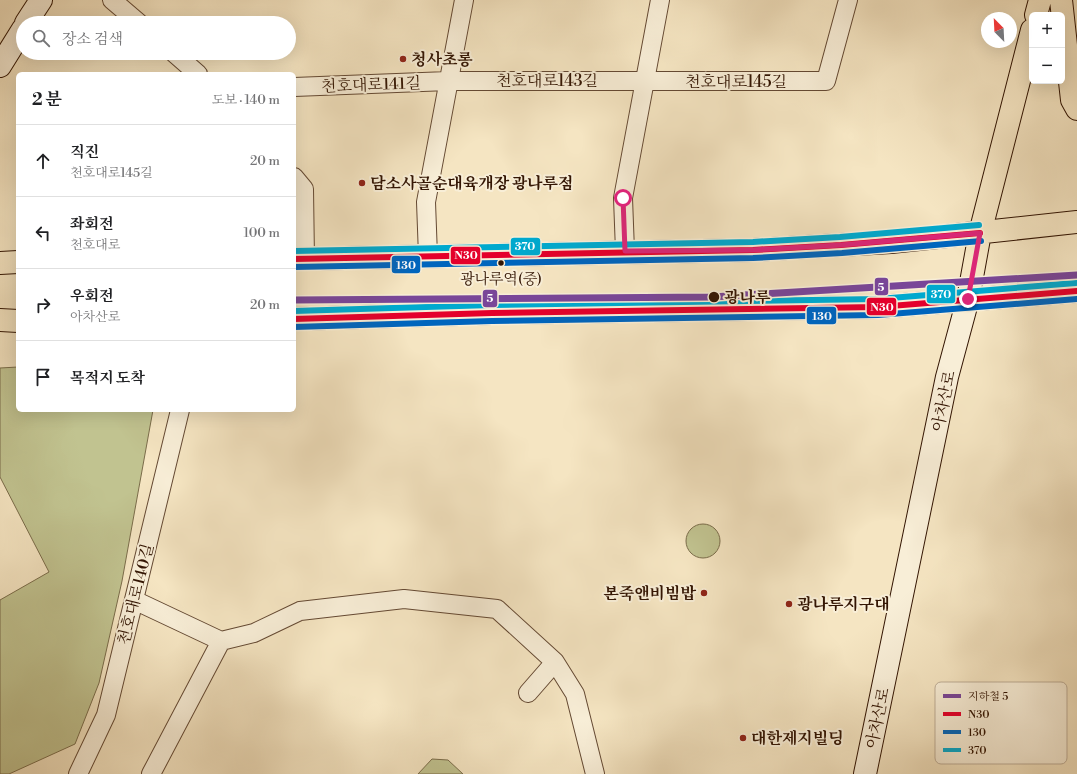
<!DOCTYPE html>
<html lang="ko">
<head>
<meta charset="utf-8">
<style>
	:root { --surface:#fff; --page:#f6f6f6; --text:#202124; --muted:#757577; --line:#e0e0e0 }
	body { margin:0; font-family:"Libre Bodoni","Noto Serif KR",serif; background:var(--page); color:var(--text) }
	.controls { position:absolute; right:12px; top:12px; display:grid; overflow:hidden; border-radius:6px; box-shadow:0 4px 16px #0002 }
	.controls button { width:36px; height:36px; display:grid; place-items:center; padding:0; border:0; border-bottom:1px solid var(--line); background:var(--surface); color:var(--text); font:20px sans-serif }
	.compass { position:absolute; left:981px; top:12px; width:36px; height:36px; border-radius:50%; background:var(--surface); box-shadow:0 4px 16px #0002; rotate:336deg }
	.stop { position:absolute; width:12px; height:12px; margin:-9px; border:3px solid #db2777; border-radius:50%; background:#fff }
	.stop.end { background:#db2777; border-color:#fff; box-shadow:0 1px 4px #0008 }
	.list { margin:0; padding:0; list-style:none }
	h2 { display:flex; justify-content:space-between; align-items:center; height:52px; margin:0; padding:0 16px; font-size:17px }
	h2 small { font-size:13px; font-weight:400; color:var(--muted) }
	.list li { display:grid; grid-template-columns:26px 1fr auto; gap:12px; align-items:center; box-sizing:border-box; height:72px; padding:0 16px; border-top:1px solid var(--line) }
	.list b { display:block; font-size:15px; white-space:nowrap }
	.list p { margin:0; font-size:13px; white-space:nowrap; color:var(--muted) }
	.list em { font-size:13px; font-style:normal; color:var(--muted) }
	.icon { flex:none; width:22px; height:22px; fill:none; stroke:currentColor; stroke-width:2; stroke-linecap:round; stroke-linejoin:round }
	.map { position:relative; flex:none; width:1077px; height:774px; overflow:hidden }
	.search { position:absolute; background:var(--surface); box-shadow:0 4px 16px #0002; left:16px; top:16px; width:280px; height:44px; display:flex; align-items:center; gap:10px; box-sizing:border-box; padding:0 14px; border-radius:22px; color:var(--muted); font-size:15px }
	.panel { position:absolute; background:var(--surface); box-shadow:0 4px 16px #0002; left:16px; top:72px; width:280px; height:340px; border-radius:6px }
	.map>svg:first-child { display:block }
	.green { fill:#c1c390; stroke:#7a6c4a }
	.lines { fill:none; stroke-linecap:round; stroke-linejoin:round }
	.street-casing { stroke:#644933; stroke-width:20 }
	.secondary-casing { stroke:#331503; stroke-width:24 }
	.primary-casing { stroke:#331503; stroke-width:24 }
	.street { stroke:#f8eed7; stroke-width:18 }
	.secondary { stroke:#f8eed7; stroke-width:22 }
	.primary { stroke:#f5e5c2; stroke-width:22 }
	.bus-1-casing { stroke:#f8eed7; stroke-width:9 }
	.bus-2-casing { stroke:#f8eed7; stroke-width:9 }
	.bus-3-casing { stroke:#f8eed7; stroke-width:9 }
	.bus-1 { stroke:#e4002b; stroke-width:6 }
	.bus-2 { stroke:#0065bd; stroke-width:6 }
	.bus-3 { stroke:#00a9ce; stroke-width:6 }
	.metro-1-casing { stroke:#f8eed7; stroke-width:10 }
	.metro-1 { stroke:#794698; stroke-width:7 }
	.route { stroke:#db2777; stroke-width:5 }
	.poi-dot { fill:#8f2418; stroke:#f8eed7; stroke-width:1.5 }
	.bus-dot { fill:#331503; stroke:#f8eed7; stroke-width:1.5 }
	.labels { text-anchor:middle; stroke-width:4; stroke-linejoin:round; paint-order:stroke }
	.bus-label { font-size:15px; fill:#331503; stroke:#f8eed7 }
	.poi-label { font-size:16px; font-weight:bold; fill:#331503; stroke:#f8eed7; text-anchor:start }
	.street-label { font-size:16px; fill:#331503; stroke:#f8eed7 }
	.stop-label { font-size:16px; font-weight:bold; fill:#331503; stroke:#f8eed7; text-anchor:start }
	.key { fill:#f8eed7; stroke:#bdad97; stroke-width:1 }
	.key-label { font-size:11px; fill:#331503 }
	.line-badge { stroke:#f8eed7; stroke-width:1.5 }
	.badge-label { font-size:11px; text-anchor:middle; font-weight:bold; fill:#fff }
</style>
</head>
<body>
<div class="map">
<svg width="1077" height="774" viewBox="0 0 1077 774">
	<rect width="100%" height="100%" fill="#f5e5c2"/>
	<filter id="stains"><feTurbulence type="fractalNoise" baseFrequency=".005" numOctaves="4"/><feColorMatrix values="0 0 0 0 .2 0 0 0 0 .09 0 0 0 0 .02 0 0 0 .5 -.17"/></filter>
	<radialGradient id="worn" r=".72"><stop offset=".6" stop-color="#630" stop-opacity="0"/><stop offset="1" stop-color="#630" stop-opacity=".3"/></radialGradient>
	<!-- green -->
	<path class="green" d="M18,367V410H153L122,581L99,683L75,744L9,774H0V600L49,572L0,477V368Z
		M686 541a17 17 0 1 1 34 0a17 17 0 1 1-34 0Z
		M432,759L448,760L463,774H418Z"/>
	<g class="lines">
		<defs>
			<path id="street" d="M112,0L139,23
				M174,53L198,74
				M294,87L448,81H826L848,0
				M294,177L304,189L305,259
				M625,251L623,198L660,0
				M428,256L426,202L464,0
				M134,600L221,641L151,774
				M221,641L254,633L300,611L404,599L497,609L555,662L575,694L595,774
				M528,693L555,662
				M78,774L106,715L180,410"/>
			<path id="secondary" d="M26,23L41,0
				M0,66L23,29
				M865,774L947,377L968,299"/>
			<path id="primary" d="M1061,0L1072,100L1077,109
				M1036,15L1040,0
				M294,259L753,250L891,242L1077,222
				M0,263L18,262
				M968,299L980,233L1032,30
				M294,319L492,313L878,307L1077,291
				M0,320L18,321"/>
		</defs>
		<!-- street casing -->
		<use href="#street" class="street-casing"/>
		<!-- secondary casing -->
		<use href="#secondary" class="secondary-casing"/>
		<!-- primary casing -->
		<use href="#primary" class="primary-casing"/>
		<!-- street -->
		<use href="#street" class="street"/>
		<!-- secondary -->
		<use href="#secondary" class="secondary"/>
		<!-- primary -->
		<use href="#primary" class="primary"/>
		<defs>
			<path id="bus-1" d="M294,259L753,250L841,245L980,233
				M294,319L492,313L878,307L1077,291"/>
			<path id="bus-2" d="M294,267L753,258L842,253L981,241
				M294,327L492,321L878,315L1077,299"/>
			<path id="bus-3" d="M294,251L753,242L840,237L979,225
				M294,311L492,305L878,299L1076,283"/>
		</defs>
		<!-- bus-1 casing -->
		<use href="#bus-1" class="bus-1-casing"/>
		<!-- bus-2 casing -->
		<use href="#bus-2" class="bus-2-casing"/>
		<!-- bus-3 casing -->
		<use href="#bus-3" class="bus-3-casing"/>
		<!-- bus-1 -->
		<use href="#bus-1" class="bus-1"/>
		<!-- bus-2 -->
		<use href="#bus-2" class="bus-2"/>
		<!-- bus-3 -->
		<use href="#bus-3" class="bus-3"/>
		<defs>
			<path id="metro-1" d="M294,300L712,297L1077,275"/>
		</defs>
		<!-- metro-1 casing -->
		<use href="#metro-1" class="metro-1-casing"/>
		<!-- metro-1 -->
		<use href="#metro-1" class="metro-1"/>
	</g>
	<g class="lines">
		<!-- route -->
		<path class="route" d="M623,198L625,251L753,250L841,245L980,233L968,299"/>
	</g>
	<!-- markers -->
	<g class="poi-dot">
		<circle cx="403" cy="59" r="4"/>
		<circle cx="362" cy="183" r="4"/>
		<circle cx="704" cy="593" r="4"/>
		<circle cx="789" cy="604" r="4"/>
		<circle cx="743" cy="738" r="4"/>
	</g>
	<g class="bus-dot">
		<circle cx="501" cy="263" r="3.5"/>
		<circle cx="714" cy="297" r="6"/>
	</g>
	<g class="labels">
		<!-- bus labels -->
		<g class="bus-label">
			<text x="501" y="284">광나루역(중)</text>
		</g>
		<!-- poi labels -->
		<g class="poi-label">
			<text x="411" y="65">청사초롱</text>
			<text x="370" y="189">담소사골순대육개장 광나루점</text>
			<text x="696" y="599" text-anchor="end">본죽앤비빔밥</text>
			<text x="797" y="610">광나루지구대</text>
			<text x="751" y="744">대한제지빌딩</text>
		</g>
		<!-- street labels -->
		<g class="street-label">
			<text x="547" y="86">천호대로143길</text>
			<text x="736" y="87">천호대로145길</text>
			<text transform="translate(371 84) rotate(-2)" y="6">천호대로141길</text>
			<text transform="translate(943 401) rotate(-78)" y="6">아차산로</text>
			<text transform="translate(135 594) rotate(-76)" y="6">천호대로140길</text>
			<text transform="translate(877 718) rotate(-78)" y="6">아차산로</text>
		</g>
		<!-- stop labels -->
		<g class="stop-label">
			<text x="724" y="303">광나루</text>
		</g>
	</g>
	<!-- legend -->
	<rect x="935" y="682" width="132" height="82" rx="6" class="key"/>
	<rect x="943" y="694" width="18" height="4" fill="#794698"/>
	<rect x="943" y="712" width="18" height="4" fill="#e4002b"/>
	<rect x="943" y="730" width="18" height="4" fill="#0065bd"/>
	<rect x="943" y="748" width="18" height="4" fill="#00a9ce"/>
	<g class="key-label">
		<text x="968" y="700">지하철 5</text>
		<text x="968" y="718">N30</text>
		<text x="968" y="736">130</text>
		<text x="968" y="754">370</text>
	</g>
	<g class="line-badge">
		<rect x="510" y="237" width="31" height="19" rx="4" fill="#00a9ce"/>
		<rect x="450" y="246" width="31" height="19" rx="4" fill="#e4002b"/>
		<rect x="391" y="255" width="30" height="19" rx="4" fill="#0065bd"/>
		<rect x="874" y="277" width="15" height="19" rx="4" fill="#794698"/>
		<rect x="926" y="284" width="30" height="20" rx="4" fill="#00a9ce"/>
		<rect x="482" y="289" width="16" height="19" rx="4" fill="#794698"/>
		<rect x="866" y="297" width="31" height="19" rx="4" fill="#e4002b"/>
		<rect x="806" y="306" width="31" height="19" rx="4" fill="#0065bd"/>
	</g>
	<g class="badge-label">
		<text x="525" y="250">370</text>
		<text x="466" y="259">N30</text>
		<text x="406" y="269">130</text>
		<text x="881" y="291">5</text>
		<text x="941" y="298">370</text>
		<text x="490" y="302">5</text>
		<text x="882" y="311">N30</text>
		<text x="822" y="320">130</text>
	</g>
	<rect width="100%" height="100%" filter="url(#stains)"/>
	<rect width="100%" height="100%" fill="url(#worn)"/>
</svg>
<div class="controls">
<button>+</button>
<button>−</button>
</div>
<svg class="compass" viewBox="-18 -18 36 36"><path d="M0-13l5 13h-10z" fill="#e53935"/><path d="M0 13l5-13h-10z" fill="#757577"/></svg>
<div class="stop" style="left:623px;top:198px"></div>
<div class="stop end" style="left:968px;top:299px"></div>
<div class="search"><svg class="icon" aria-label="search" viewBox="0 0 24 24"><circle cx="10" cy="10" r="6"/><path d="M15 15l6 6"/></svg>장소 검색</div>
<section class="panel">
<h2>2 분<small>도보 · 140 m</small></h2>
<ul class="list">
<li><svg class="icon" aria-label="ahead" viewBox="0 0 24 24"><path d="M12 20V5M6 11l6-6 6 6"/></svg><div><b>직진</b><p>천호대로145길</p></div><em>20 m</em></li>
<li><svg class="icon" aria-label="left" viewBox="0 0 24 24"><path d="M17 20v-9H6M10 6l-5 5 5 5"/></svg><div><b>좌회전</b><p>천호대로</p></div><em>100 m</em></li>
<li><svg class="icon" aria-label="right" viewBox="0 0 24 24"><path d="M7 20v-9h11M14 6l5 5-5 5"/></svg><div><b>우회전</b><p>아차산로</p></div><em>20 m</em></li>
<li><svg class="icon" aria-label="arrive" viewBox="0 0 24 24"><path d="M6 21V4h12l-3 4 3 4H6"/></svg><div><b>목적지 도착</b></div></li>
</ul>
</section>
</div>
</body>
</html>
